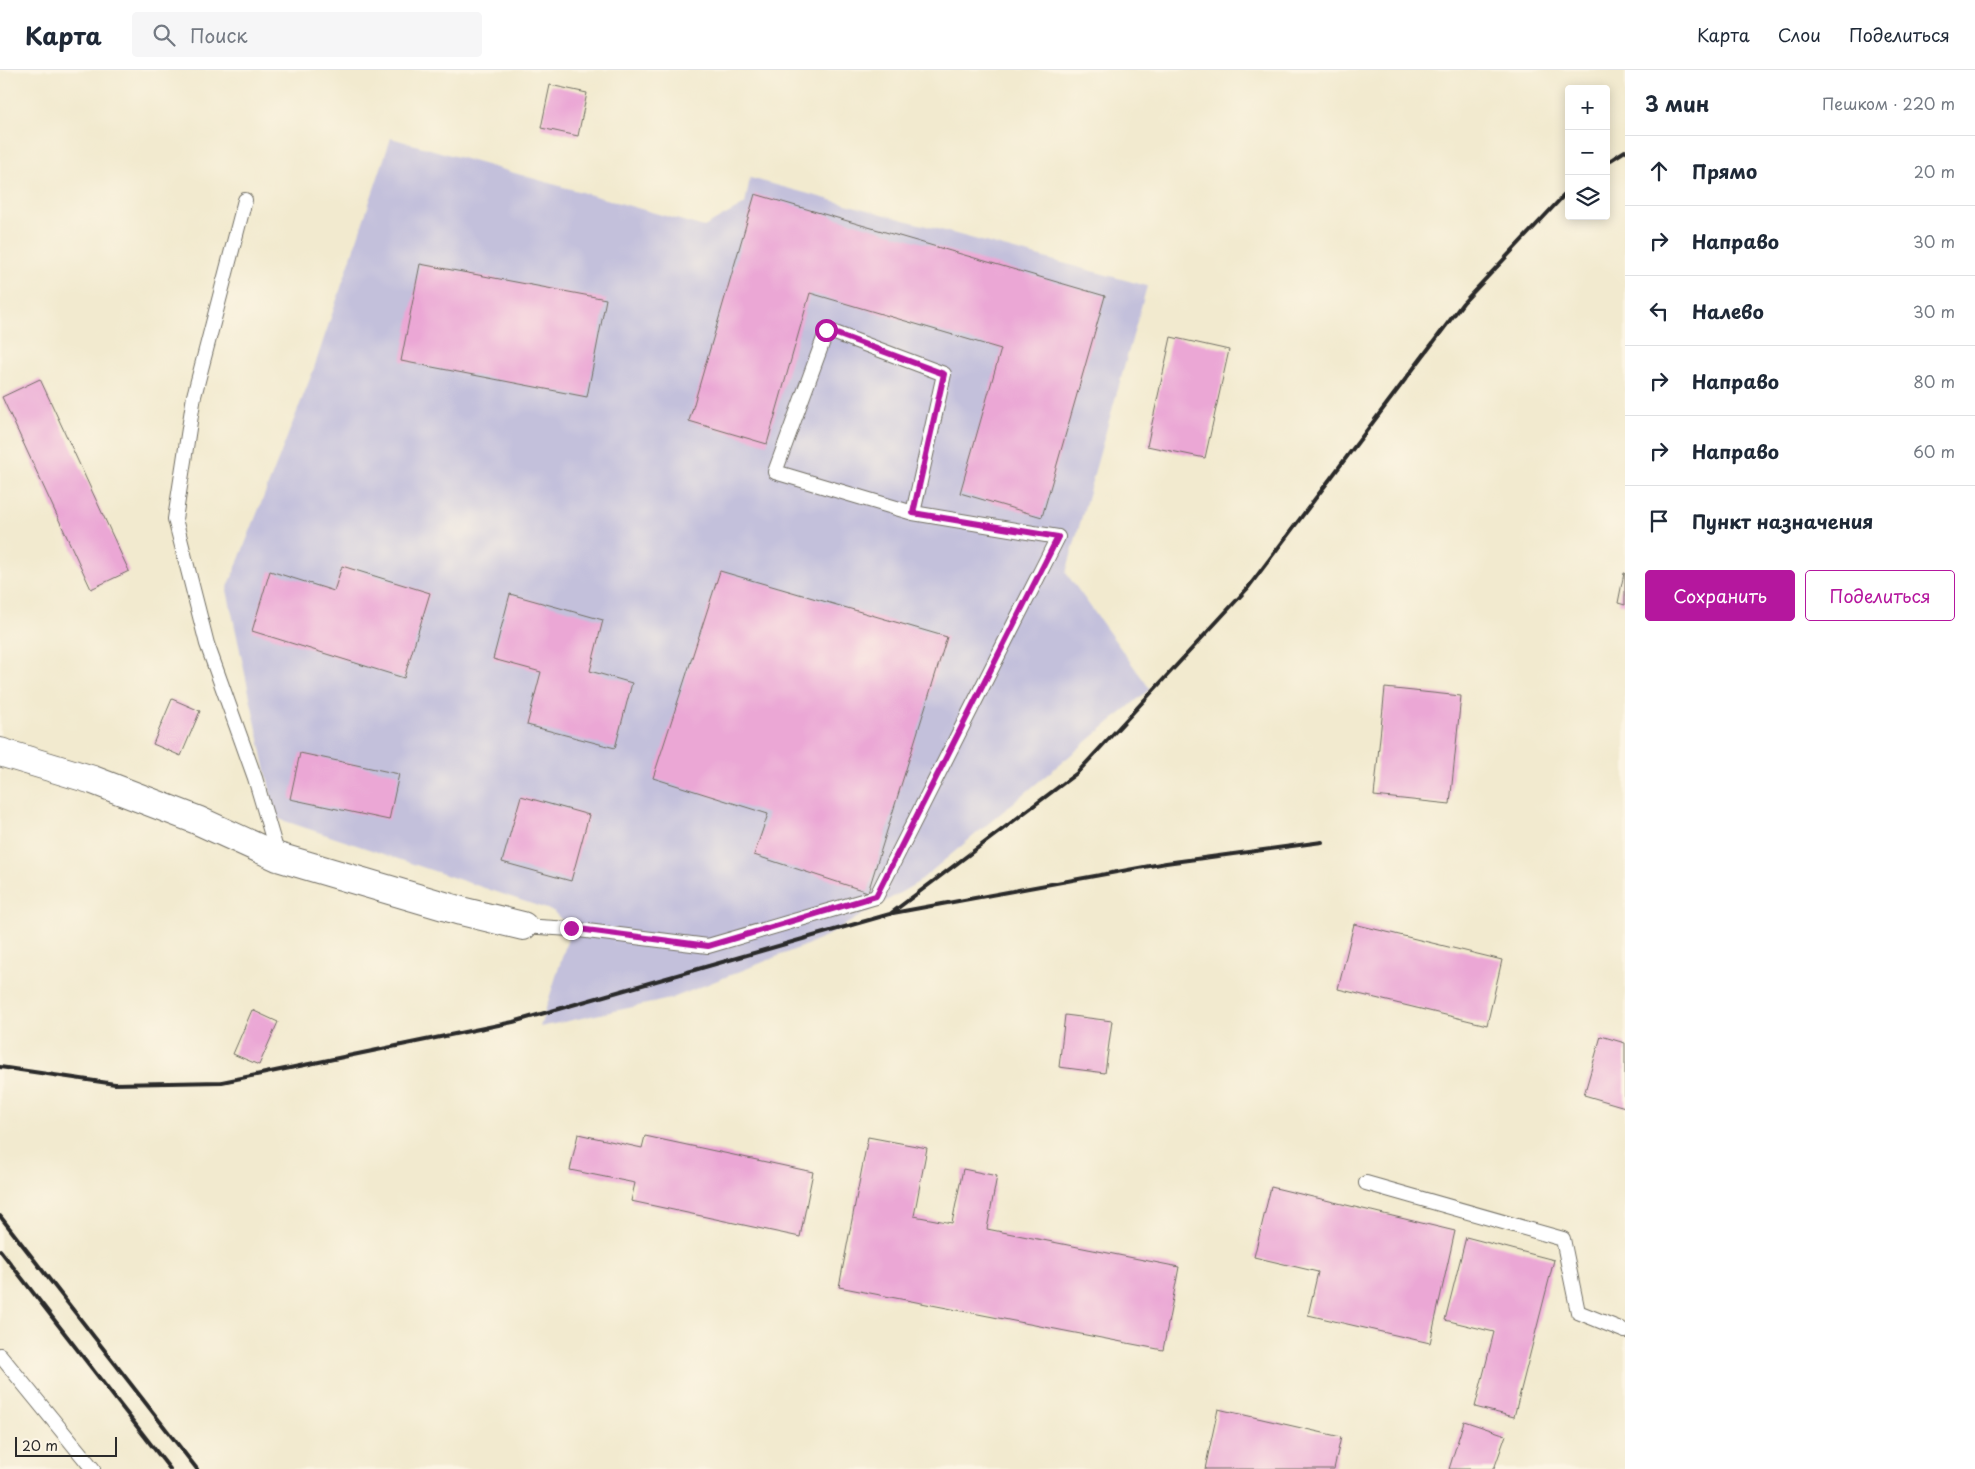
<!DOCTYPE html>
<html lang="ru">
<head>
<meta charset="utf-8">
<style>
	:root { --surface:#fff; --page:#f6f6f7; --text:#1f2937; --muted:#747a83; --line:#e0e1e3; --accent:#b5179e }
	body { margin:0; font-family:"Playpen Sans",sans-serif; background:var(--page); color:var(--text) }
	.controls { position:absolute; right:15px; top:15px; display:grid; overflow:hidden; border-radius:5px; box-shadow:0 2px 12px #0003 }
	.controls button { width:45px; height:45px; display:grid; place-items:center; padding:0; border:0; border-bottom:1px solid var(--line); background:var(--surface); color:var(--text); font:25px sans-serif }
	.scale { position:absolute; left:15px; bottom:12px; width:102px; box-sizing:border-box; padding-left:5px; border:2px solid #2b2b2b; border-top:0; font-size:14px; line-height:18px; white-space:nowrap; color:#2b2b2b; -webkit-text-stroke:4px #fcf5e5; paint-order:stroke }
	.stop { position:absolute; width:15px; height:15px; margin:-11px; border:4px solid #b5179e; border-radius:50%; background:#fff }
	.stop.end { background:#b5179e; border-color:#fff; box-shadow:0 1px 5px #0008 }
	.list { margin:0; padding:0; list-style:none }
	h2 { display:flex; justify-content:space-between; align-items:center; height:65px; margin:0; padding:0 20px; font-size:21px }
	h2 small { font-size:16px; font-weight:400; color:var(--muted) }
	.list li { display:grid; grid-template-columns:32px 1fr auto; gap:15px; align-items:center; box-sizing:border-box; height:70px; padding:0 20px; border-top:1px solid var(--line) }
	.list b { display:block; font-size:19px; white-space:nowrap }
	.list em { font-size:16px; font-style:normal; color:var(--muted) }
	.actions { display:flex; gap:10px; padding:15px 20px }
	.actions a { flex:1; padding:11px 0; border:1px solid var(--accent); border-radius:5px; text-align:center; font-size:18px; color:var(--accent) }
	.actions .main { background:var(--accent); color:#fff }
	.icon { flex:none; width:28px; height:28px; fill:none; stroke:currentColor; stroke-width:2; stroke-linecap:round; stroke-linejoin:round }
	.map { position:relative; flex:none; width:1625px; height:1399px; overflow:hidden }
	header { display:flex; align-items:center; gap:30px; box-sizing:border-box; height:70px; padding:0 25px; background:var(--surface); border-bottom:1px solid var(--line) }
	header strong { font-size:24px }
	nav { display:flex; gap:28px; margin-inline-start:auto; font-size:18px }
	.search { width:350px; height:45px; background:var(--page); display:flex; align-items:center; gap:12px; box-sizing:border-box; padding:0 18px; border-radius:5px; color:var(--muted); font-size:19px }
	main { display:flex }
	aside { flex:1; background:var(--surface) }
	.map>svg:first-child { display:block }
	.industrial { fill:#c3c0db }
	.building { fill:#eba7d5 }
	.lines { fill:none; stroke-linecap:round; stroke-linejoin:round }
	.lane-casing { stroke:#716e64; stroke-width:16 }
	.street-casing { stroke:#716e64; stroke-width:30 }
	.lane { stroke:#fff; stroke-width:14 }
	.street { stroke:#fff; stroke-width:28 }
	.rail { stroke:#2b2b2b; stroke-width:4 }
	.route { stroke:#b5179e; stroke-width:6 }
</style>
</head>
<body>
<header>
<strong>Карта</strong>
<div class="search"><svg class="icon" aria-label="search" viewBox="0 0 24 24"><circle cx="10" cy="10" r="6"/><path d="M15 15l6 6"/></svg>Поиск</div>
<nav><a>Карта</a><a>Слои</a><a>Поделиться</a></nav>
</header>
<main>
<div class="map">
<svg width="1625" height="1399" viewBox="0 0 1625 1399">
	<rect width="100%" height="100%" fill="#fcf5e5"/>
	<filter id="ink" filterUnits="userSpaceOnUse"><feTurbulence type="fractalNoise" baseFrequency=".02" numOctaves="2"/><feDisplacementMap in="SourceGraphic" scale="10" xChannelSelector="R" yChannelSelector="G"/><feConvolveMatrix kernelMatrix="1 2 1 2 8 2 1 2 1" color-interpolation-filters="sRGB"/></filter>
	<filter id="wash" filterUnits="userSpaceOnUse"><feTurbulence type="fractalNoise" baseFrequency=".0096" numOctaves="4" result="noise"/><feDisplacementMap in="SourceGraphic" scale="20" xChannelSelector="R" yChannelSelector="G"/><feGaussianBlur stdDeviation="1.12" result="paint"/><feColorMatrix in="noise" values="0 0 0 0 0 0 0 0 0 0 0 0 0 0 0 0 0 1.4 0 .05"/><feComposite in="paint" operator="in"/></filter>
	<g filter="url(#wash)">
		<rect width="100%" height="100%" fill="#f2eacf"/>
		<!-- industrial -->
		<path class="industrial" d="M391,68L704,157L745,134L750,108L1147,216L1066,503L1150,619L917,813L819,870L670,929L540,957L571,859L553,841L276,748L227,520L313,301Z"/>
		<g id="blocks">
			<!-- building -->
			<path class="building" d="M550,15L587,23L578,66L541,58Z
				M755,124L1105,226L1042,447L960,423L1001,279L810,223L767,374L689,351Z
				M420,194L606,229L587,327L401,291Z
				M1171,267L1229,280L1205,388L1147,376Z
				M40,309L129,501L91,519L2,327Z
				M342,496L430,523L404,608L252,561L270,501L334,521Z
				M720,501L947,567L868,822L754,785L768,744L653,708Z
				M1624,503H1625V535L1618,533Z
				M510,524L603,550L590,601L632,613L615,678L527,655L541,602L493,589Z
				M1385,618L1461,626L1450,734L1374,726Z
				M172,629L200,641L181,686L153,674Z
				M300,683L399,704L389,750L290,729Z
				M521,726L589,745L571,811L502,792Z
				M1354,854L1502,890L1487,955L1338,919Z
				M252,940L278,952L259,995L233,984Z
				M1065,945L1112,951L1105,1003L1059,997Z
				M1601,966L1625,973V1037L1584,1025Z
				M578,1064L642,1078L645,1066L813,1102L800,1167L631,1131L635,1113L570,1100Z
				M868,1067L927,1078L914,1146L952,1153L963,1099L997,1106L987,1159L1179,1197L1163,1280L839,1217Z
				M1271,1117L1455,1161L1430,1273L1308,1245L1318,1202L1254,1187Z
				M1466,1167L1554,1190L1514,1347L1475,1337L1494,1262L1445,1250Z
				M1218,1339L1341,1367L1334,1399H1205Z
				M1464,1351L1506,1365L1494,1399H1449Z"/>
		</g>
	</g>
	<g filter="url(#ink)">
		<use href="#blocks" fill-opacity="0" stroke="#716e64" stroke-width="1"/>
		<g class="lines">
			<defs>
				<path id="lane" d="M245,130L194,326L175,449L207,574L255,708L278,786
					M523,856L571,859L708,876L876,827L1058,467L913,443L944,304L827,260L775,402L913,443
					M1366,1113L1563,1169L1578,1242L1625,1261
					M0,1285L93,1399"/>
				<path id="street" d="M0,682L93,710L197,750L278,787L461,841L523,856"/>
			</defs>
			<!-- lane casing -->
			<use href="#lane" class="lane-casing"/>
			<!-- street casing -->
			<use href="#street" class="street-casing"/>
			<!-- lane -->
			<use href="#lane" class="lane"/>
			<!-- street -->
			<use href="#street" class="street"/>
			<!-- rail -->
			<path class="rail" d="M1606,93L1625,81
				M893,843L1166,793L1322,772
				M0,997L115,1014L222,1012L513,952L890,844L1077,703L1247,519L1463,233L1569,120
				M0,1146L197,1399
				M0,1180L170,1399"/>
		</g>
	</g>
	<g class="lines" filter="url(#ink)">
		<!-- route -->
		<path class="route" d="M571,858L708,876L876,826L1058,467L913,443L944,304L826,260"/>
	</g>
</svg>
<div class="controls">
<button>+</button>
<button>−</button>
<button><svg class="icon" aria-label="layers" viewBox="0 0 24 24"><path d="M12 4l9 5-9 5-9-5zM3 14l9 5 9-5"/></svg></button>
</div>
<div class="scale">20 m</div>
<div class="stop" style="left:826px;top:260px"></div>
<div class="stop end" style="left:571px;top:858px"></div>
</div>
<aside>
<h2>3 мин<small>Пешком · 220 m</small></h2>
<ul class="list">
<li><svg class="icon" aria-label="ahead" viewBox="0 0 24 24"><path d="M12 20V5M6 11l6-6 6 6"/></svg><div><b>Прямо</b></div><em>20 m</em></li>
<li><svg class="icon" aria-label="right" viewBox="0 0 24 24"><path d="M7 20v-9h11M14 6l5 5-5 5"/></svg><div><b>Направо</b></div><em>30 m</em></li>
<li><svg class="icon" aria-label="left" viewBox="0 0 24 24"><path d="M17 20v-9H6M10 6l-5 5 5 5"/></svg><div><b>Налево</b></div><em>30 m</em></li>
<li><svg class="icon" aria-label="right" viewBox="0 0 24 24"><path d="M7 20v-9h11M14 6l5 5-5 5"/></svg><div><b>Направо</b></div><em>80 m</em></li>
<li><svg class="icon" aria-label="right" viewBox="0 0 24 24"><path d="M7 20v-9h11M14 6l5 5-5 5"/></svg><div><b>Направо</b></div><em>60 m</em></li>
<li><svg class="icon" aria-label="arrive" viewBox="0 0 24 24"><path d="M6 21V4h12l-3 4 3 4H6"/></svg><div><b>Пункт назначения</b></div></li>
</ul>
<div class="actions"><a class="main">Сохранить</a><a>Поделиться</a></div>
</aside>
</main>
</body>
</html>
